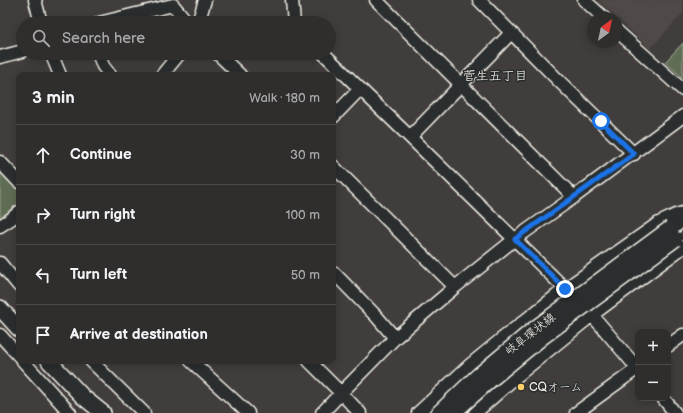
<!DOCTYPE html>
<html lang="en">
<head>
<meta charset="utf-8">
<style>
	:root { --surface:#302e2d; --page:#3c3a39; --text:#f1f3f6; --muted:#a8a8aa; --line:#4b4a49 }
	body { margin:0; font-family:"Balsamiq Sans","Klee One",sans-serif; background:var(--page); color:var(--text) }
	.controls { position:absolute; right:12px; bottom:12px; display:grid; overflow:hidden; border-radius:8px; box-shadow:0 2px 10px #0003 }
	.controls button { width:36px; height:36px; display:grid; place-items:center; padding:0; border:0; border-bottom:1px solid var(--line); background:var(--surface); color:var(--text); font:20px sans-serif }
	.compass { position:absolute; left:587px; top:12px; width:36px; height:36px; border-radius:50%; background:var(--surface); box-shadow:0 2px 10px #0003; rotate:33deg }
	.stop { position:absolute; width:12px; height:12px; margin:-9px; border:3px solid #1a73e8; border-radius:50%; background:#fff }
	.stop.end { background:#1a73e8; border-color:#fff; box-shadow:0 1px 4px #0008 }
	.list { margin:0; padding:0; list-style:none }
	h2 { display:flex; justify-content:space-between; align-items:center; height:52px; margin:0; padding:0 16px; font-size:17px }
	h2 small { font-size:13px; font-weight:400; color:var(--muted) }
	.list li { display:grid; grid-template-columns:26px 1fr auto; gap:12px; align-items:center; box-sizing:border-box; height:60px; padding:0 16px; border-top:1px solid var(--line) }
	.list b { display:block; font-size:15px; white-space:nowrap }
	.list em { font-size:13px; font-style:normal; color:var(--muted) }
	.icon { flex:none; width:22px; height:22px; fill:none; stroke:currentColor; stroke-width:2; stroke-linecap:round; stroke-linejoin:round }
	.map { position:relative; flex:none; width:683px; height:413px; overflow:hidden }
	.search { position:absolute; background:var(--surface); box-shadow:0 2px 10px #0003; left:16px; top:16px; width:320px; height:44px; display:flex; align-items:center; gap:10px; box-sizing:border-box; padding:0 14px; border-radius:22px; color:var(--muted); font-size:15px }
	.panel { position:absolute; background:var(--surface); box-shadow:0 2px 10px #0003; left:16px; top:72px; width:320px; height:292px; border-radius:8px }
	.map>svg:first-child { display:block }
	.built { fill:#504846 }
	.green { fill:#616d54; stroke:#aaaf9e }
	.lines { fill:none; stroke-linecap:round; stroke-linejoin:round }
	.minor-casing { stroke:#f4f1e8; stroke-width:15 }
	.major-casing { stroke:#f4f1e8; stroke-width:18 }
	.minor { stroke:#2a2d2e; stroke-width:12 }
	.major { stroke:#2a2d2e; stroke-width:15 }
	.major-bridge-casing { stroke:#f4f1e8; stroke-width:18; stroke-linecap:butt }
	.major-bridge { stroke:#2a2d2e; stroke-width:15 }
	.route { stroke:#1a73e8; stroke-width:5 }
	.poi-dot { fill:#ffd166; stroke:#2a2d2e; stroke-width:1.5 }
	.labels { text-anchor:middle; stroke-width:3; stroke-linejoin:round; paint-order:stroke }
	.street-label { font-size:12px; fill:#f4f1e8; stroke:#2a2d2e }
	.poi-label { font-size:12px; fill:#f4f1e8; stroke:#2a2d2e; text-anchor:start }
	.neighbourhood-label { font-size:13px; fill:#f4f1e8; stroke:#2a2d2e }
</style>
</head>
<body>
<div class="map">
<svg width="683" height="413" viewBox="0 0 683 413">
	<rect width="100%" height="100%" fill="#403d3c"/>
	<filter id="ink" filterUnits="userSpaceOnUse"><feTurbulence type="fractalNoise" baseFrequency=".025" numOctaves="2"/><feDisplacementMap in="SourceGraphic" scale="8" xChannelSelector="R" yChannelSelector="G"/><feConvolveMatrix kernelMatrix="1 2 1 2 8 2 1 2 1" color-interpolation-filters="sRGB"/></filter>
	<g filter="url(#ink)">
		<!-- built -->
		<path class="built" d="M598,0H683V13L650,49Z"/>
		<!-- green -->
		<path class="green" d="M683,43V78L665,62Z
			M0,171L19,190V205L0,220Z"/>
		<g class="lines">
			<defs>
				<path id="minor" d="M35,0L41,23
					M292,0L294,23
					M376,0L574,197L683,116
					M479,0L559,81L634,154
					M584,0L604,18
					M99,23L173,5L188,23
					M198,23L205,0
					M617,31L683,90
					M51,53L60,75
					M98,53L103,66L110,75
					M217,53L240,75
					M323,53L410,137L592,315L638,369
					M0,57L23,51
					M162,75L180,53
					M333,117L360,89
					M410,137L511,33
					M0,162L19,182
					M333,166L455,287L395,338L341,393L360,413
					M0,226L11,219L19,212
					M0,263L19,286
					M333,272L377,317L395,338
					M455,287L515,239L574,197
					M0,335L19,356
					M668,346L683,335
					M23,361L70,413
					M91,361L144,413
					M191,361L248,413
					M309,361L341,393L322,413
					M663,398L675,413
					M418,413L470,365L503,338L565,289L659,223L676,215L683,213
					M475,413L518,375L592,315L683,247
					M576,413L638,368"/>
				<path id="major" d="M671,228L683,218
					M0,308L19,329
					M49,361L83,397L103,413"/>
			</defs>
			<!-- minor casing -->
			<use href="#minor" class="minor-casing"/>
			<!-- major casing -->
			<use href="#major" class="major-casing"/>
			<!-- minor -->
			<use href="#minor" class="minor"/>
			<!-- major -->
			<use href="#major" class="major"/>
			<defs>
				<path id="major-bridge" d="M454,412L491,379L542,337L675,239
					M439,413L478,376L533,330L671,228"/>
			</defs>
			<!-- major-bridge casing -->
			<use href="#major-bridge" class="major-bridge-casing"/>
			<!-- major-bridge -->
			<use href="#major-bridge" class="major-bridge"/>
		</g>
	</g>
	<g class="lines" filter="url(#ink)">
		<!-- route -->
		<path class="route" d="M565,289L515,239L634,154L601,121"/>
	</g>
	<!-- markers -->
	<circle class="poi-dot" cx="521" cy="387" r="4"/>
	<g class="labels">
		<!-- street labels -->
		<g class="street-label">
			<text transform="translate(530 334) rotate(-38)" y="4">岐阜環状線</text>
		</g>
		<!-- poi labels -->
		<g class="poi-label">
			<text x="529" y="391">CQオーム</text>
		</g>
		<!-- neighbourhood labels -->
		<g class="neighbourhood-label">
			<text x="495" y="80">菅生五丁目</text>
		</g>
	</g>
</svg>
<div class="controls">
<button>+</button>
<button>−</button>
</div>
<svg class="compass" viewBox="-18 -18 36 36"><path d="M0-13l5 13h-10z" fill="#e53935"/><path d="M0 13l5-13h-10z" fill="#a8a8aa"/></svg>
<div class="stop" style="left:601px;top:121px"></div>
<div class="stop end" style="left:565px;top:289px"></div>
<div class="search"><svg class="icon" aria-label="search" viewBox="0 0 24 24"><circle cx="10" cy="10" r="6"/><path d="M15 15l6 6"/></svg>Search here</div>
<section class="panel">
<h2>3 min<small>Walk · 180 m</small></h2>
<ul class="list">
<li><svg class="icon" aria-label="ahead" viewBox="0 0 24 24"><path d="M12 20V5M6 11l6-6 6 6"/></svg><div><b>Continue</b></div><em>30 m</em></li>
<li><svg class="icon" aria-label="right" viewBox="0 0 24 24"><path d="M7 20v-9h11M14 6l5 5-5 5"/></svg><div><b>Turn right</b></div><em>100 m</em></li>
<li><svg class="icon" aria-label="left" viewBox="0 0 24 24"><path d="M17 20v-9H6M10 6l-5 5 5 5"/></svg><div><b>Turn left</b></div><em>50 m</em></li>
<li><svg class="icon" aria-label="arrive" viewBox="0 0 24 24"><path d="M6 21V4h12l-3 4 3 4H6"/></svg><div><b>Arrive at destination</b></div></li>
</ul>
</section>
</div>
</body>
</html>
